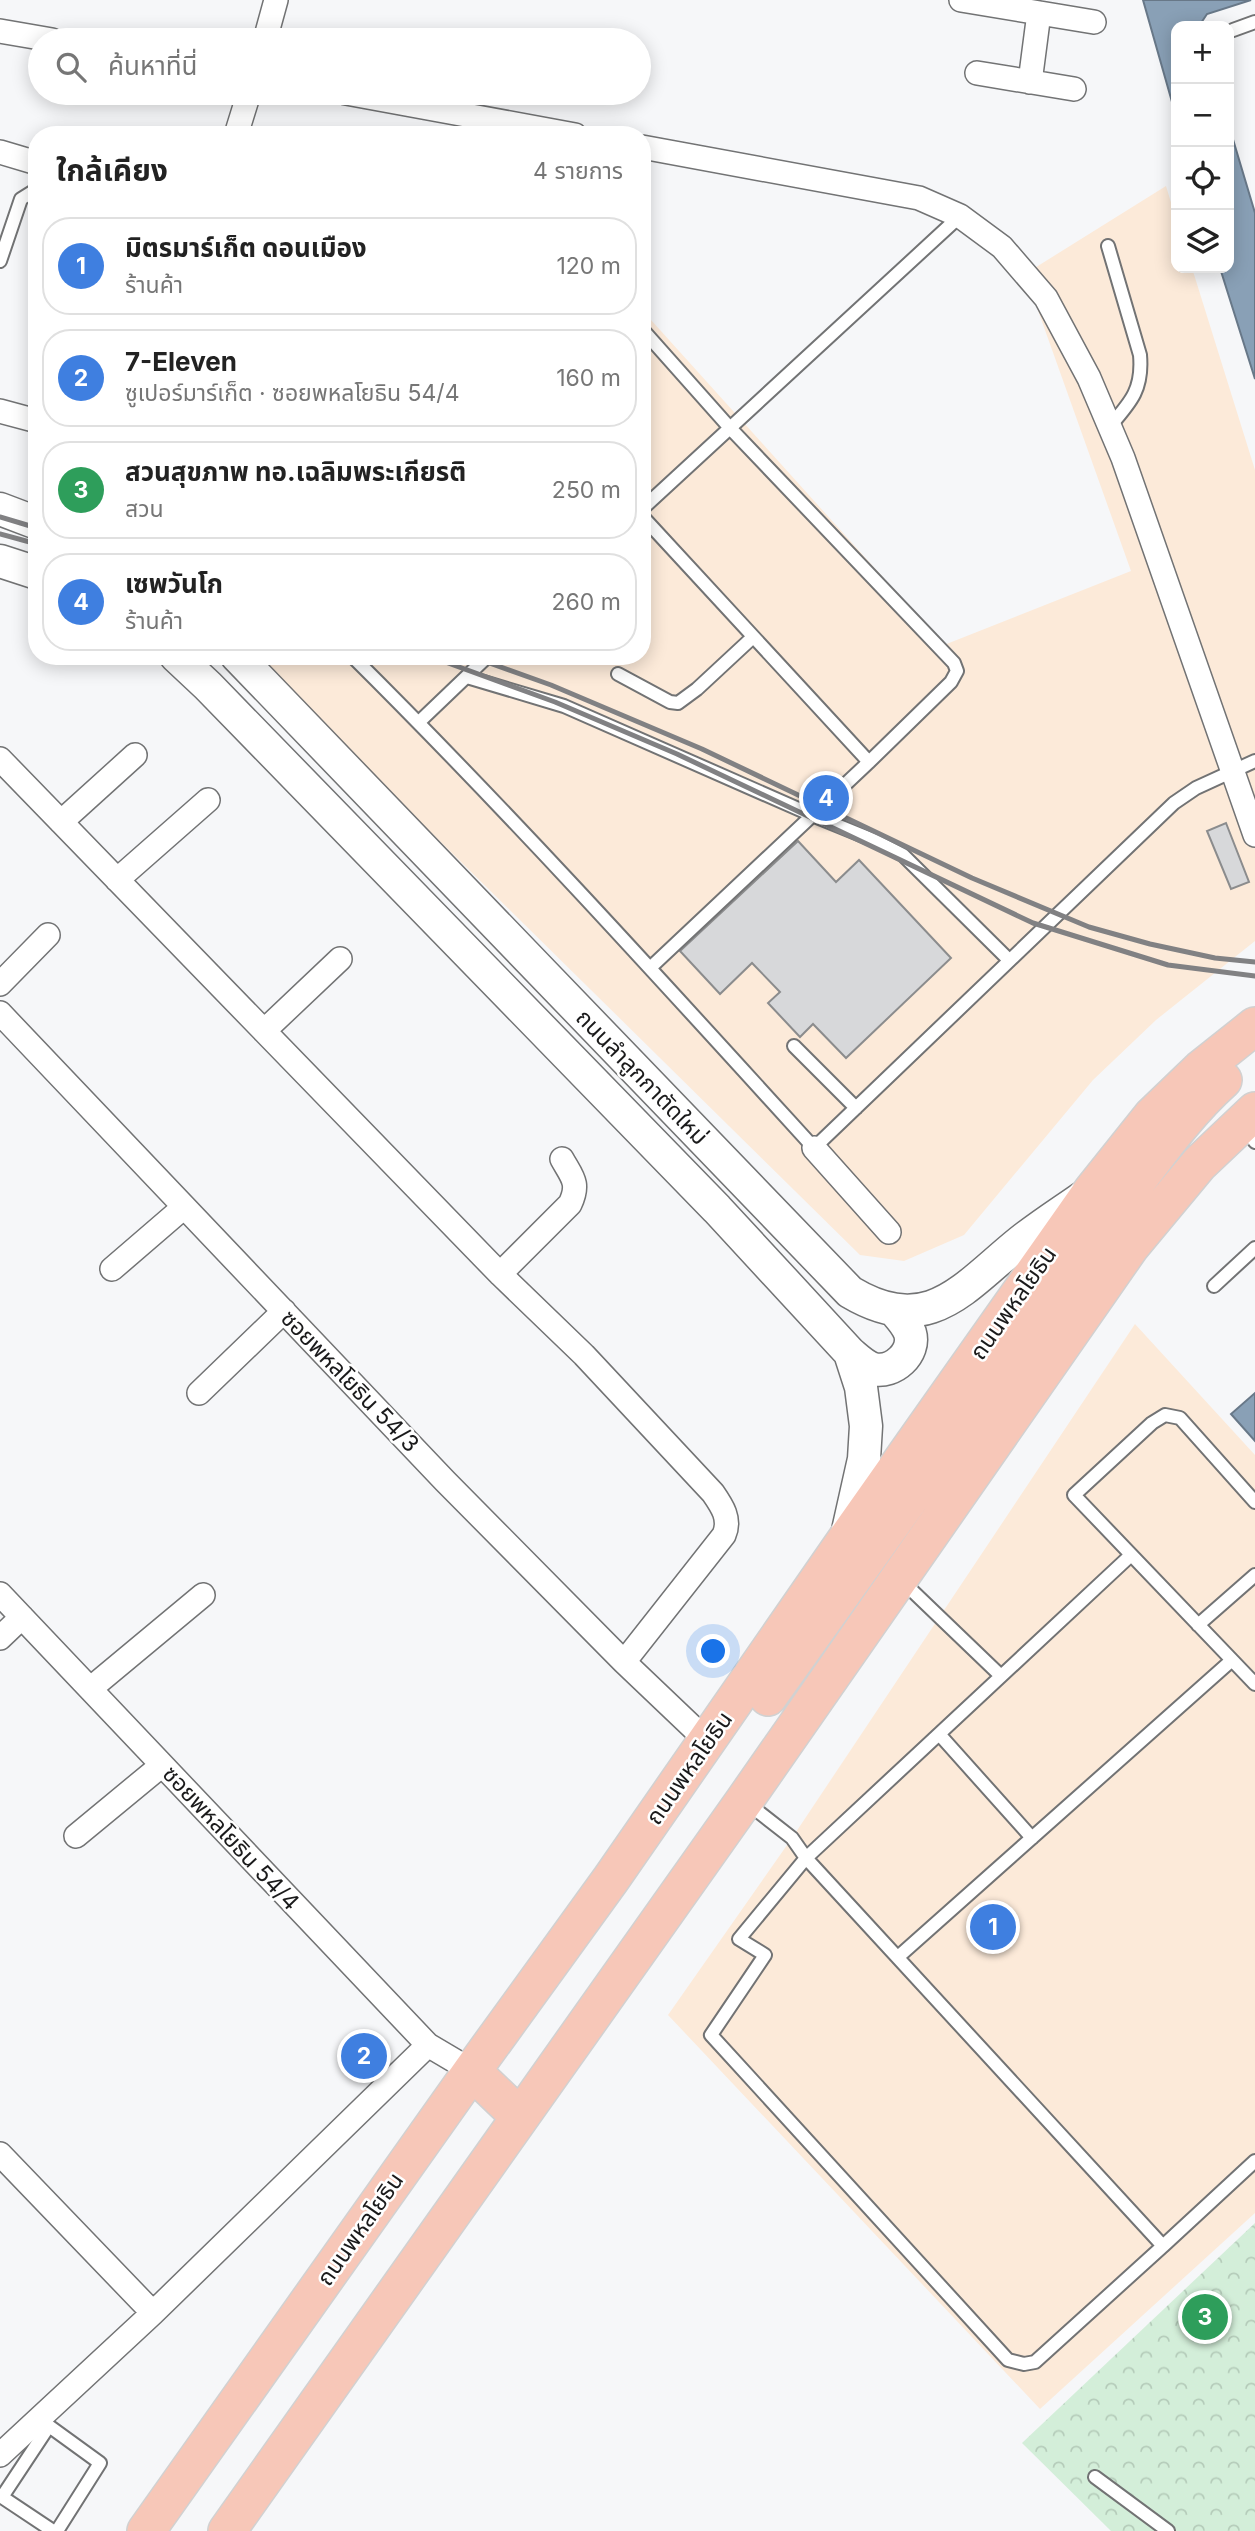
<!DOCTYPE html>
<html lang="th">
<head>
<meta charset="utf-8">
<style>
	:root { --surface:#fff; --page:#f6f6f6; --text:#222; --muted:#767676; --line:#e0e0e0; --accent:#1a73e8 }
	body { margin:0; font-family:Inter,"Noto Sans Thai",sans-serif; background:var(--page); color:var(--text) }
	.controls { position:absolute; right:21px; top:21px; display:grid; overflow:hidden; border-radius:14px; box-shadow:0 4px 18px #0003 }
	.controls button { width:63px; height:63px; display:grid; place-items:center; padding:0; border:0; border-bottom:2px solid var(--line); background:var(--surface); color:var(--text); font:35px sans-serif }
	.you { position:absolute; left:714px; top:1652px; width:24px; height:24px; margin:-18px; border:5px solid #fff; border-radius:50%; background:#1a73e8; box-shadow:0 0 0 10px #1a73e833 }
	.badge { display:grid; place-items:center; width:46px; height:46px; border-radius:50%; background:var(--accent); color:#fff; font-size:23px; font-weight:700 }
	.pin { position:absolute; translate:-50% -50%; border:4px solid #fff; box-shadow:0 2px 7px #0006 }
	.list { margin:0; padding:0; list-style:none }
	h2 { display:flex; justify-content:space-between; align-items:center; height:91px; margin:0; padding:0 28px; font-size:30px }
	h2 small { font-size:23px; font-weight:400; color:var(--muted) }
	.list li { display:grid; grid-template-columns:46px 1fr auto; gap:21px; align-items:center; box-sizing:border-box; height:98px; margin:0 14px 14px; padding:0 14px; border:2px solid var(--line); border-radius:28px }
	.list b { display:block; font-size:26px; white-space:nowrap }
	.list p { margin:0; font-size:23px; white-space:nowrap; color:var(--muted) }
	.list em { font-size:23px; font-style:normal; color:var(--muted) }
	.icon { flex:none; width:38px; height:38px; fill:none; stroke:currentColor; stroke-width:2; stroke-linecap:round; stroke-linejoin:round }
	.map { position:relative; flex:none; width:1255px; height:2531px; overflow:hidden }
	.search { position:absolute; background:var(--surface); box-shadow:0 4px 18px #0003; left:28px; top:28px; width:623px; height:77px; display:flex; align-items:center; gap:18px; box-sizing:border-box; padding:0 24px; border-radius:38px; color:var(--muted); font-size:26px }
	.panel { position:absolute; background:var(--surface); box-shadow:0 4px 18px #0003; left:28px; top:126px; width:623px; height:539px; border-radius:28px }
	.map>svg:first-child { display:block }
	.commercial { fill:#fcead9 }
	.park { fill:url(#park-crowns) }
	.water { fill:#89a0b6; stroke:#687888; stroke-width:2 }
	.building { fill:#d7d8da; stroke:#8b8c8d; stroke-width:2 }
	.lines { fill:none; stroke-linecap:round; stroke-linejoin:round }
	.service-casing { stroke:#727374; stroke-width:16 }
	.minor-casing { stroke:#727374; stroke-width:26 }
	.secondary-casing { stroke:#727374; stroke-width:35 }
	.primary-casing { stroke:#d1d1d1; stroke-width:40 }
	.service { stroke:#fff; stroke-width:12 }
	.minor { stroke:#fff; stroke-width:23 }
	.secondary { stroke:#fff; stroke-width:32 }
	.primary { stroke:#f7c7b8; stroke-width:37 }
	.rail { stroke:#818183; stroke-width:5 }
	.labels { text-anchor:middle; stroke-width:5; stroke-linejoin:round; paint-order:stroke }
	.street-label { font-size:23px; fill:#1a1a1b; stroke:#fff }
</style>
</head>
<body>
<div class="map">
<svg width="1255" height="2531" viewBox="0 0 1255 2531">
	<defs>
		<pattern id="park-crowns" width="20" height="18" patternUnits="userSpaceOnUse" patternTransform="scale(1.75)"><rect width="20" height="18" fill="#d3eed9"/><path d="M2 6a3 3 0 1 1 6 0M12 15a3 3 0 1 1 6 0" fill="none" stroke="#b5ccba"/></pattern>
	</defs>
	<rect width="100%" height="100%" fill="#f6f7f9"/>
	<!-- commercial -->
	<path class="commercial" d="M1166,186L1176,219V268H1192L1255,470V941L1156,1020L1093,1080L964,1235L904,1261L860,1255L252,656H642V310L944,645L1131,571L1025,274Z
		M1135,1324L1255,1455V2213L1040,2409L668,2015L792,1838Z"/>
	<!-- park -->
	<path class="park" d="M1255,2223V2531H1111L1022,2443Z"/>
	<!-- water -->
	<path class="water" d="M1143,0H1251L1207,14L1199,26H1176V116Z
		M1229,126L1255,213V379L1220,268H1229Z
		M1255,1393V1441L1231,1414Z"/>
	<!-- building -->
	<path class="building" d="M1226,823L1249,882L1231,889L1207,831Z
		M798,841L836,882L859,860L951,958L846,1058L813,1024L800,1037L768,1003L780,992L752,963L720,994L680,951Z"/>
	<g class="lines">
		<defs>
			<path id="service" d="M1233,30L1255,22
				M1108,246L1140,355C1143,389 1131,402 1110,426
				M0,261L21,199L37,189
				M642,329L730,428L954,663L957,671L951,682L869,762L650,968
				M642,509L960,216
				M642,516L869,762
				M352,656C512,815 663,982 814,1148L1174,803L1196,788L1255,761
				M618,674L670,702L678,703L697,689L753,637
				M467,677L564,706L812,815L876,841L903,855L1009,960
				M419,722L488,656
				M794,1046L856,1108
				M1243,1126L1255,1142
				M1214,1286L1255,1248
				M1255,1502L1180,1418L1165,1415L1152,1423L1074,1495L1255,1684
				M1131,1555L806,1858L739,1939L765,1955L711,2035L1008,2360L1024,2364L1035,2362L1163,2246
				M902,1581L1001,1676
				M1198,1625L1255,1575
				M939,1734L1032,1838
				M746,1802L792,1838L806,1858L1163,2246L1255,2161
				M898,1957L1232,1660
				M1095,2477L1168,2531
				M53,2531L2,2497L49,2426L100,2463L57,2531"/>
			<path id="minor" d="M961,0L1094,22
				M0,31L52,40
				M265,40L276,0
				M977,73L1074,89
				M1030,82L1039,13
				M346,93L575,135
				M236,135L249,93
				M642,147L919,198L960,216L1002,247L1046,298L1089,378L1123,458L1255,835
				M0,152L37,163
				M0,411L37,421
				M0,759L500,1274L584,1355L713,1493C722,1506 731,1519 724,1535L624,1662
				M61,822L135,755
				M117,880L208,800
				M0,984L48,935
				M0,1013L445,1481L624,1662L708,1742
				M264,1031L340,959
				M814,1148L889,1232
				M112,1269L184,1207
				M500,1274L570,1204C580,1183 572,1177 562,1159
				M199,1393L284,1311
				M0,1594L428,2045L472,2071
				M0,1638L22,1617
				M90,1689L203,1595
				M76,1836L162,1765
				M0,2154L153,2313
				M0,2455L153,2313L428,2045"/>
			<path id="secondary" d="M0,509L37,523
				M0,561L37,573
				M176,656L208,686L717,1209L850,1353L861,1387L866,1426L864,1459L847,1535
				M237,656L850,1292C929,1339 963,1288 1020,1242C1040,1226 1062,1212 1082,1198
				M850,1353C857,1359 864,1366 873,1369C893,1374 916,1353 910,1333C907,1324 900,1317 894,1310"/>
			<path id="primary" d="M768,1697L1124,1198C1155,1158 1185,1114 1223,1080
				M472,2071L519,2116
				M146,2531L472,2071L611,1879L846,1540L1092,1191L1152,1116L1201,1069L1255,1026
				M227,2531L744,1801L1130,1247L1199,1164L1255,1111"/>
		</defs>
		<!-- service casing -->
		<use href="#service" class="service-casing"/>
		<!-- minor casing -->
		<use href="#minor" class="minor-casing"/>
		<!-- secondary casing -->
		<use href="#secondary" class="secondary-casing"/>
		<!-- primary casing -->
		<use href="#primary" class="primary-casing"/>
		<!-- service -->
		<use href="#service" class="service"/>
		<!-- minor -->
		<use href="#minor" class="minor"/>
		<!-- secondary -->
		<use href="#secondary" class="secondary"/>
		<!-- primary -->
		<use href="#primary" class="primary"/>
		<!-- rail -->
		<path class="rail" d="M0,517L37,528
			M0,534L37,544
			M429,656L555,702L677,754L1033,923L1168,965L1255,976
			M470,656L551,685L702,749L972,878L1089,927L1150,944L1215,958L1255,962"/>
	</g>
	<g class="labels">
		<!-- street labels -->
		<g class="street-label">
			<text transform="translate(642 1077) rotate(46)" y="8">ถนนลำลูกกาตัดใหม่</text>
			<text transform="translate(1013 1303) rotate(-55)" y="8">ถนนพหลโยธิน</text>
			<text transform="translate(350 1381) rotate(46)" y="8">ซอยพหลโยธิน 54/3</text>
			<text transform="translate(689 1768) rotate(-55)" y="8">ถนนพหลโยธิน</text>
			<text transform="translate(231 1838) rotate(47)" y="8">ซอยพหลโยธิน 54/4</text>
			<text transform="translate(360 2229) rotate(-55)" y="8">ถนนพหลโยธิน</text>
		</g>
	</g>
</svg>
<div class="controls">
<button>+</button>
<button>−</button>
<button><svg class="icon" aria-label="locate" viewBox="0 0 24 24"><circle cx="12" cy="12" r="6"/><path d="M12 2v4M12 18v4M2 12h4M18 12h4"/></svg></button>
<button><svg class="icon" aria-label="layers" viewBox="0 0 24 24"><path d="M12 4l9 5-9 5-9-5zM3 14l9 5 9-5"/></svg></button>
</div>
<div class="you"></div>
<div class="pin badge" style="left:993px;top:1927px;background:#3f7fe0">1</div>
<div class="pin badge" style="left:364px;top:2056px;background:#3f7fe0">2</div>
<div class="pin badge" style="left:1205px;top:2317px;background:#2e9e5b">3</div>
<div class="pin badge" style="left:826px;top:798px;background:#3f7fe0">4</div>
<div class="search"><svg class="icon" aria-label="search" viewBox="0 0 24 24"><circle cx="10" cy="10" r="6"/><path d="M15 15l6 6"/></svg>ค้นหาที่นี่</div>
<section class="panel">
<h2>ใกล้เคียง<small>4 รายการ</small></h2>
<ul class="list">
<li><span class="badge" style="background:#3f7fe0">1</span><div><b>มิตรมาร์เก็ต ดอนเมือง</b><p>ร้านค้า</p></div><em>120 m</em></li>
<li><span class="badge" style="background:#3f7fe0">2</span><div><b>7-Eleven</b><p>ซูเปอร์มาร์เก็ต · ซอยพหลโยธิน 54/4</p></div><em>160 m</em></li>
<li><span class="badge" style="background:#2e9e5b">3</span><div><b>สวนสุขภาพ ทอ.เฉลิมพระเกียรติ</b><p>สวน</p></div><em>250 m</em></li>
<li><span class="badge" style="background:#3f7fe0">4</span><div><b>เซพวันโก</b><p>ร้านค้า</p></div><em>260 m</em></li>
</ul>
</section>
</div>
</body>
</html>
